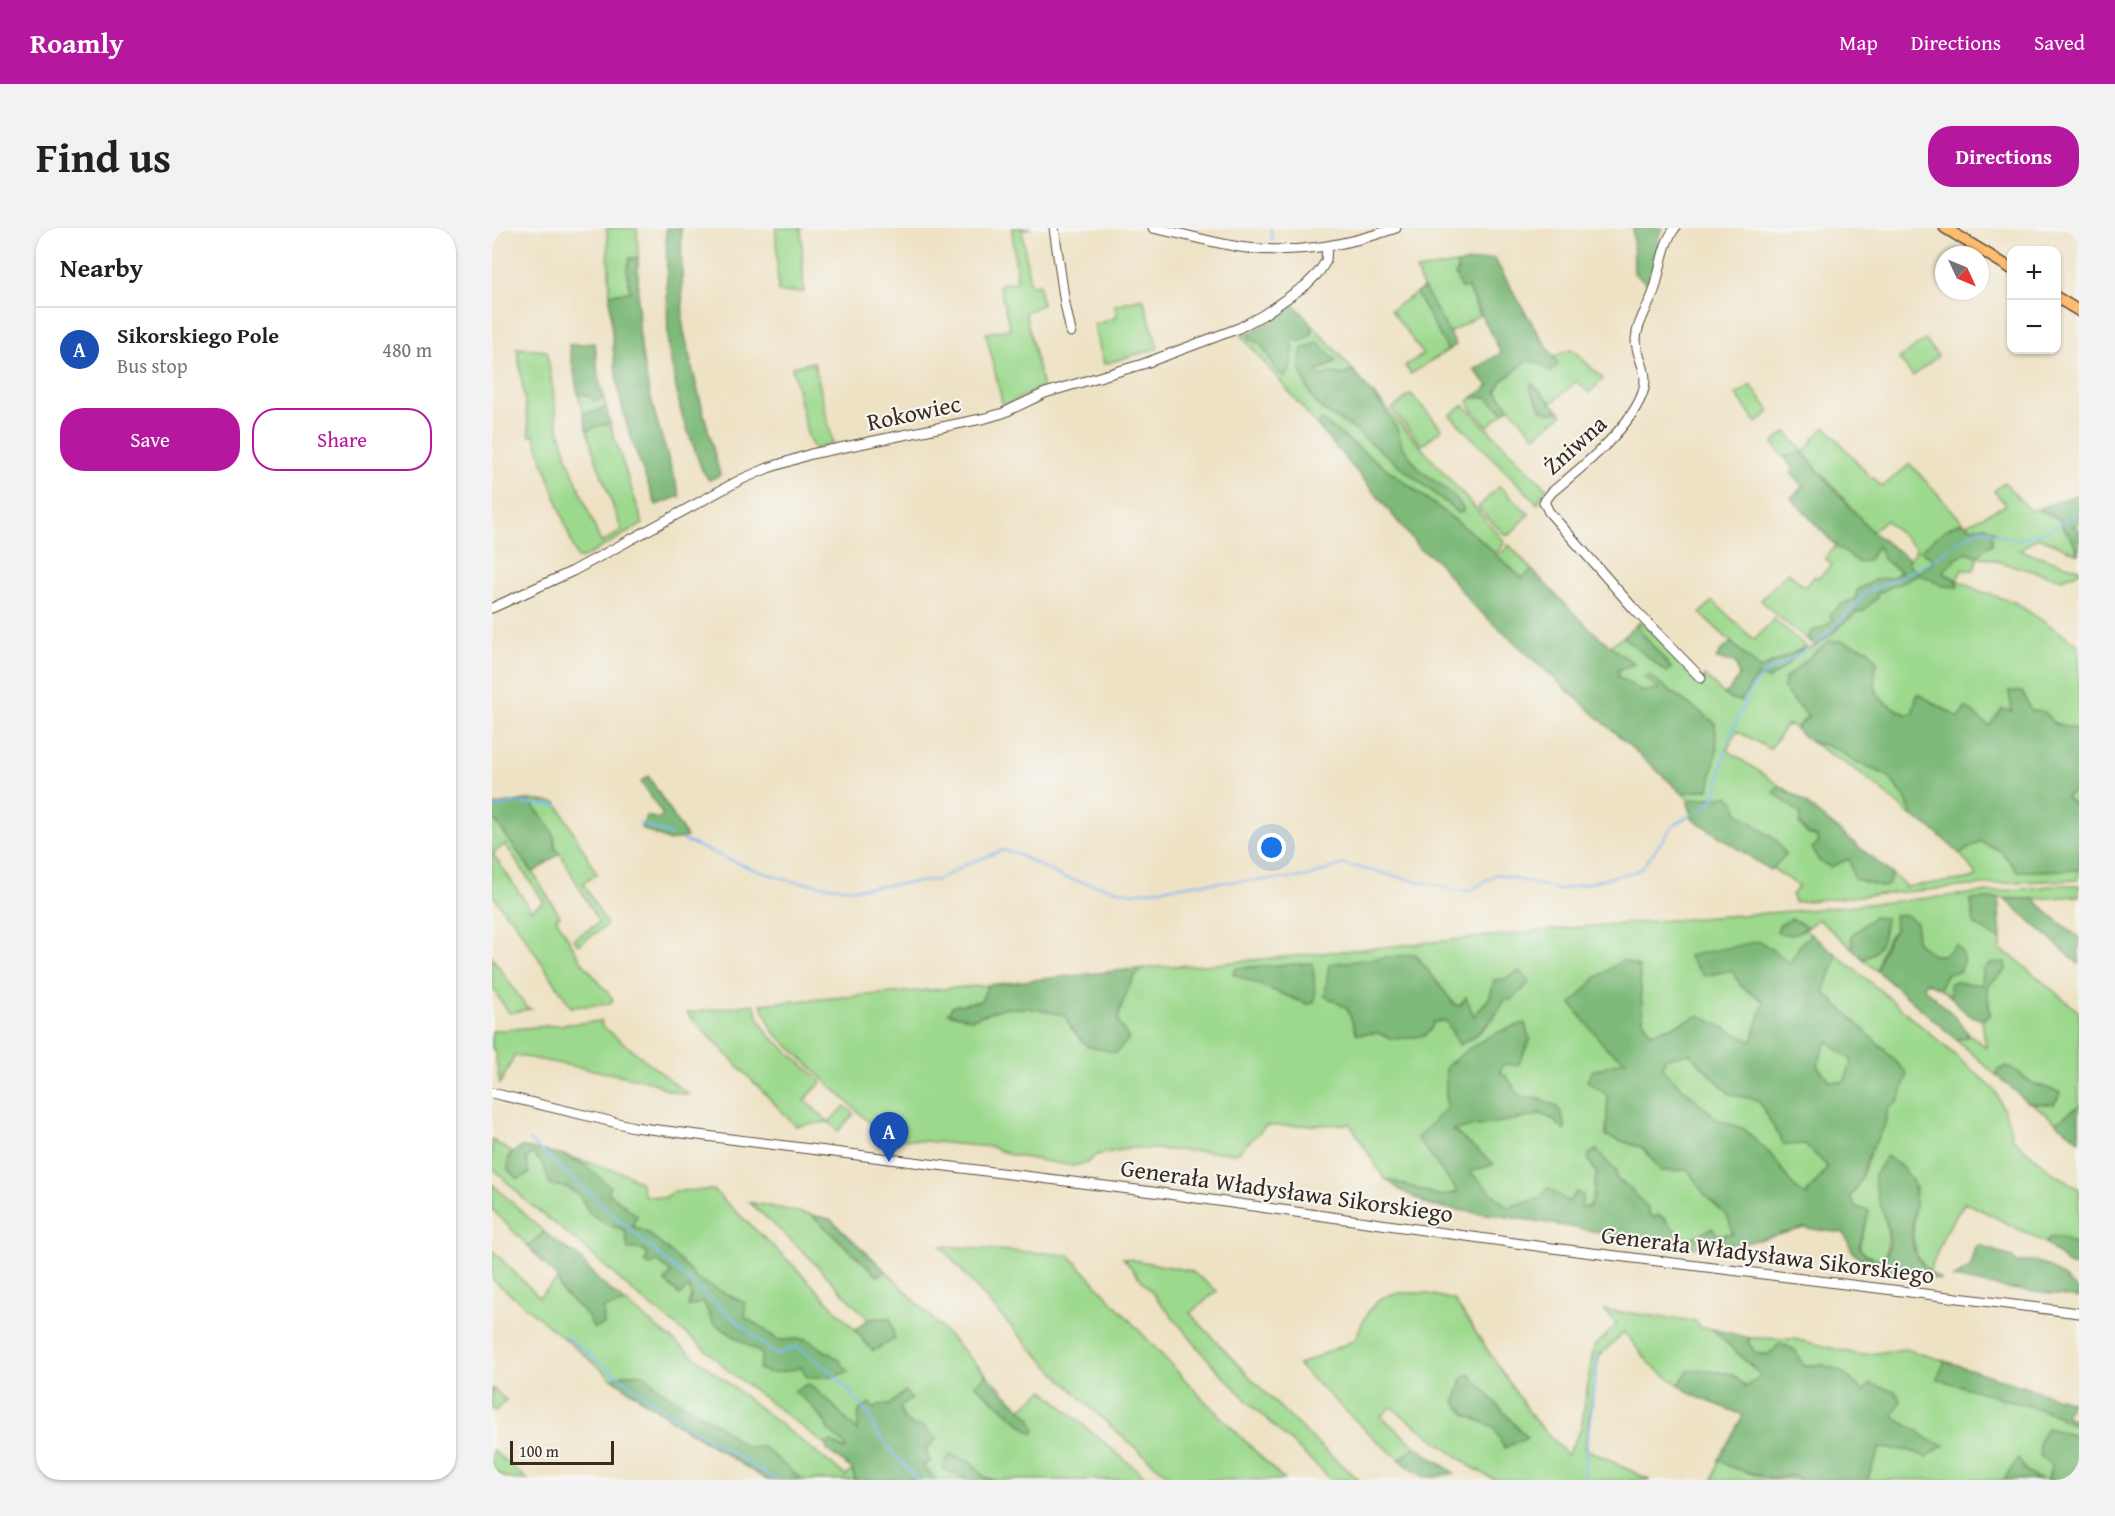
<!DOCTYPE html>
<html lang="en">
<head>
<meta charset="utf-8">
<style>
	:root { --surface:#fff; --page:#f2f2f2; --text:#202124; --muted:#757577; --line:#e0e0e0; --accent:#b5179e }
	body { margin:0; font-family:"Gentium Book Plus",serif; background:var(--page); color:var(--text) }
	.controls { position:absolute; right:18px; top:18px; display:grid; overflow:hidden; border-radius:12px; box-shadow:0 2px 4px #0004 }
	.controls button { width:54px; height:54px; display:grid; place-items:center; padding:0; border:0; border-bottom:2px solid var(--line); background:var(--surface); color:var(--text); font:30px sans-serif }
	.compass { position:absolute; left:1443px; top:18px; width:54px; height:54px; border-radius:50%; background:var(--surface); box-shadow:0 2px 4px #0004; rotate:134deg }
	.scale { position:absolute; left:18px; bottom:15px; width:104px; box-sizing:border-box; padding-left:6px; border:3px solid #3b2a1e; border-top:0; font-size:16px; line-height:21px; white-space:nowrap; color:#3b2a1e; -webkit-text-stroke:4px #f6f6f2; paint-order:stroke }
	.you { position:absolute; left:780px; top:620px; width:21px; height:21px; margin:-15px; border:4px solid #fff; border-radius:50%; background:#1a73e8; box-shadow:0 0 0 9px #1a73e833 }
	.badge { display:grid; place-items:center; width:39px; height:39px; border-radius:50%; background:var(--accent); color:#fff; font-size:20px; font-weight:700 }
	.pin { position:absolute; translate:-50% -50px; filter:drop-shadow(0 2px 3px #0008) }
	.pin::after { content:''; position:absolute; top:32px; width:21px; height:18px; background:inherit; clip-path:polygon(0 0,100% 0,50% 100%) }
	.list { margin:0; padding:0; list-style:none }
	h2 { display:flex; justify-content:space-between; align-items:center; height:78px; margin:0; padding:0 24px; font-size:26px }
	h2 small { font-size:20px; font-weight:400; color:var(--muted) }
	.list li { display:grid; grid-template-columns:39px 1fr auto; gap:18px; align-items:center; box-sizing:border-box; height:84px; padding:0 24px; border-top:2px solid var(--line) }
	.list b { display:block; font-size:22px; white-space:nowrap }
	.list p { margin:0; font-size:20px; white-space:nowrap; color:var(--muted) }
	.list em { font-size:20px; font-style:normal; color:var(--muted) }
	.actions { display:flex; gap:12px; padding:18px 24px }
	.actions a { flex:1; padding:14px 0; border:2px solid var(--accent); border-radius:24px; text-align:center; font-size:21px; color:var(--accent) }
	.actions .main { background:var(--accent); color:#fff }
	.map { position:relative; flex:none; width:1587px; height:1252px; overflow:hidden; border-radius:24px }
	header { display:flex; align-items:center; gap:36px; box-sizing:border-box; height:84px; padding:0 30px; background:var(--accent); color:#fff }
	header strong { font-size:28px }
	nav { display:flex; gap:33px; margin-inline-start:auto; font-size:21px }
	.intro { display:flex; align-items:center; justify-content:space-between; box-sizing:border-box; height:144px; padding:0 36px }
	h1 { margin:0; font-size:42px }
	.button { padding:15px 27px; border-radius:24px; background:var(--accent); color:#fff; font-size:21px; font-weight:700 }
	main { display:flex; gap:36px; padding:0 36px }
	aside { flex:1; background:var(--surface); border-radius:24px; box-shadow:0 2px 4px #0004 }
	.map>svg:first-child { display:block }
	.green { fill:#9cd98d; stroke:#6c8256; stroke-width:1.5; fill-rule:evenodd }
	.forest { fill:#7db978; stroke:#5c724b; stroke-width:1.5; fill-rule:evenodd }
	.lines { fill:none; stroke-linecap:round; stroke-linejoin:round }
	.stream { stroke:#85b8f2; stroke-width:2 }
	.minor-casing { stroke:#564637; stroke-width:11 }
	.major-casing { stroke:#564637; stroke-width:13 }
	.minor { stroke:#fff; stroke-width:9 }
	.major { stroke:#fdbc70; stroke-width:10 }
	.labels { text-anchor:middle; stroke-width:4.5; stroke-linejoin:round; paint-order:stroke }
	.street-label { font-size:24px; fill:#3b2a1e; stroke:#f6f6f2 }
</style>
</head>
<body>
<header>
<strong>Roamly</strong>
<nav><a>Map</a><a>Directions</a><a>Saved</a></nav>
</header>
<div class="intro"><h1>Find us</h1><a class="button">Directions</a></div>
<main>
<aside>
<h2>Nearby<small></small></h2>
<ul class="list">
<li><span class="badge" style="background:#1a4fb4">A</span><div><b>Sikorskiego Pole</b><p>Bus stop</p></div><em>480 m</em></li>
</ul>
<div class="actions"><a class="main">Save</a><a>Share</a></div>
</aside>
<div class="map">
<svg width="1587" height="1252" viewBox="0 0 1587 1252">
	<rect width="100%" height="100%" fill="#f6f6f2"/>
	<filter id="ink" filterUnits="userSpaceOnUse"><feTurbulence type="fractalNoise" baseFrequency=".0167" numOctaves="2"/><feDisplacementMap in="SourceGraphic" scale="12" xChannelSelector="R" yChannelSelector="G"/><feConvolveMatrix kernelMatrix="1 2 1 2 8 2 1 2 1" color-interpolation-filters="sRGB"/></filter>
	<filter id="wash" filterUnits="userSpaceOnUse"><feTurbulence type="fractalNoise" baseFrequency=".008" numOctaves="4" result="noise"/><feDisplacementMap in="SourceGraphic" scale="24" xChannelSelector="R" yChannelSelector="G"/><feGaussianBlur stdDeviation="1.35" result="paint"/><feColorMatrix in="noise" values="0 0 0 0 0 0 0 0 0 0 0 0 0 0 0 0 0 1.4 0 .05"/><feComposite in="paint" operator="in"/></filter>
	<g filter="url(#wash)">
		<rect width="100%" height="100%" fill="#eee2c4"/>
		<!-- green -->
		<path class="green" d="M115,0H145L146,30H138L135,41L138,64L118,66Z
			M284,0H309L312,64H286Z
			M520,0H539L530,2L538,57L547,56L550,77L533,84L550,156V159L511,178L494,105L518,101L507,56L525,54Z
			M964,36L988,87L956,105L929,55L924,42Z
			M924,65L956,122L919,146L913,138L931,126L899,82Z
			M651,70L666,120L612,136L602,97L625,89L623,77Z
			M821,97L861,142L852,147L840,145L828,148L824,144L842,136L818,119L811,120C802,136 817,170 830,182C843,192 857,194 870,208L967,285L971,284V280L961,267L927,241L910,218L905,201L881,165L1013,314L1004,327L983,307L830,192L825,197L749,107L756,106L759,111L769,116L785,142L793,149L797,144L802,120L798,114L801,111L819,107Z
			M1433,112L1446,128L1421,148L1407,131Z
			M25,120L55,123L66,198L76,232L109,315L130,303L101,223L95,203L105,198L118,196L151,296L91,330H85L42,207L38,208Z
			M1080,121L1111,151L1097,165L1085,153L1060,175L1040,156L1058,185L1067,183L1070,187L1043,208L1003,163L1010,153L1035,133L1066,136L1062,128Z
			M322,134L341,215L322,221L316,209L300,139Z
			M1259,157L1278,183L1265,195L1244,167Z
			M86,166L95,167L102,173L112,170L114,179L102,184L91,185Z
			M919,166L950,201L930,217L900,181Z
			M995,169L1012,184L996,198L980,181L976,173L980,170Z
			M972,177L1056,262L1049,268L1046,276L958,187Z
			M1334,199L1379,250L1381,249L1390,259L1418,236L1471,294L1463,296L1443,333L1428,345L1465,352L1450,344L1464,331L1475,324L1486,328L1502,303L1493,298L1479,300L1475,296L1514,277L1502,263L1512,254L1538,283L1546,281L1569,292L1570,299L1579,309L1587,326L1546,309L1528,322L1587,341V344L1570,351L1486,328L1482,342H1470L1465,352L1487,363L1522,374L1587,417V502L1560,494L1552,484L1539,483L1530,464L1517,463L1520,483L1510,481L1497,499L1475,480L1468,490L1425,466L1421,483L1416,487C1388,473 1377,467 1385,435L1292,462L1316,488L1304,500L1295,496L1278,521L1245,503L1235,522L1290,559L1284,560L1282,565L1309,586L1307,596L1316,606L1325,609L1338,639L1357,631L1396,657L1400,646L1412,656V659L1484,650V646L1468,626L1488,613L1509,623L1525,643L1587,642V652L1523,654L1302,674L1300,667L1307,658L1280,640L1286,633L1283,612L1246,585L1242,573L1236,568L1197,572L1190,565L1217,561L1223,495L1157,447L1168,461L1151,464L1126,449V442L1142,436L1116,419L1131,409L1174,443L1179,440L1150,405L1145,396L1149,394L1208,452L1213,448L1237,471L1266,448C1284,449 1299,432 1311,420L1268,441L1208,385L1221,373L1262,412L1282,391L1317,421L1337,409L1384,366L1427,345L1419,339L1415,333L1425,321L1393,292L1380,304L1311,224L1292,229L1281,215L1294,204L1311,224L1321,214V210Z
			M1007,258L1037,286L1018,307H1013L986,280Z
			M1017,317L1040,342L1031,351L1006,329Z
			M1344,318L1354,325L1385,318L1390,325L1391,331L1409,344L1399,350L1384,351L1363,371L1349,377L1339,388L1342,392L1316,409L1319,414L1285,388L1269,372L1296,344L1312,359L1323,348L1326,350L1340,337L1333,330Z
			M1317,513L1344,520L1361,532L1396,548L1413,570L1422,590L1369,545Z
			M1587,558V582L1574,569Z
			M38,572L65,575L105,646L91,655L115,697L86,717L82,711L107,695L68,625C58,616 57,601 50,589C47,583 42,579 38,572Z
			M0,588L41,645L68,688L64,690L90,734L121,771L118,776L79,779L20,690L17,687H15L0,666ZM13,616L52,674L39,682L1,626Z
			M1569,657H1587V668L1542,671L1506,670L1479,673C1486,690 1489,706 1509,711V723L1521,729L1587,784V878L1564,894L1541,876H1562L1569,865L1538,854L1529,846L1506,842L1504,847L1465,812L1475,809L1474,803L1494,820L1490,792L1498,786L1495,758L1514,742L1490,757L1458,755L1459,769L1448,760L1454,746L1452,727H1441L1424,713L1425,695C1418,697 1407,699 1402,703C1392,712 1387,731 1385,743L1371,731L1381,727L1394,691L1382,689L1360,707V720L1326,691L1316,699L1300,691L1299,707L1313,701L1319,706L1308,717L1298,736L1196,728L1212,748L1240,742L1249,758L1272,774L1260,814L1207,788L1185,797L1159,805L1151,792L1147,739L1134,832L1100,843L1116,868L1114,908L1151,920L1170,943L1196,942L1213,967L1236,989L1242,1006L1205,1007L1194,1013L1180,1001L1172,989L1161,990L1137,959L1124,951V943L1104,922L1097,932L1105,947C1099,960 1106,964 1098,979H1089L1091,968L1084,965L1077,974L1047,971L1015,979L977,944L1001,936L960,902L1044,888L1045,884L1062,892L1072,902L1049,870L1043,871L1027,867L1015,849L1008,844L1012,836L1026,837L1038,812L954,839V881L966,964L949,968L893,951L858,896L774,898L745,925L640,920L604,927L595,935L580,938L519,927L499,919L410,911L402,918L281,803L269,776L496,757L489,773L461,778L456,785L480,791L511,780H537L573,787L580,801L626,793C629,777 636,752 650,742C658,737 701,738 712,737L1100,698L1314,682ZM923,726L963,777L968,778L974,770L982,788L998,769L1002,752L1013,751L1028,743C1012,775 1001,801 968,817L954,793L941,794L939,801L900,811L886,805L865,806L855,780ZM821,735L823,771L821,775L815,776L741,746L745,740Z
			M1345,727L1390,764L1503,862L1517,895L1520,910L1561,945L1587,961V1018L1570,1009L1557,1010L1554,1015L1473,974L1453,1005L1437,1044L1425,1029L1421,1010L1424,959L1386,970C1395,996 1400,1005 1392,1033L1373,1027L1367,1019L1377,983L1364,979L1358,970L1368,953L1378,924L1392,899L1396,880L1393,821L1380,811L1332,764Z
			M0,729L34,779L39,781L17,785L0,759Z
			M262,776L268,793L276,806L330,854L312,872L337,894L353,878L362,886L346,903L337,894L304,898L195,785Z
			M110,793L109,797L197,867L178,863L158,853L23,827L8,856L3,824L0,820V803Z
			M1335,813L1361,833L1352,854H1339L1324,837Z
			M1197,825L1238,866L1266,872L1276,887L1313,916L1336,939L1313,968L1300,957L1283,931L1252,901L1226,892L1170,841L1173,830Z
			M0,912L19,924L16,930L34,931L40,925L51,936L58,957L74,959L87,967L97,984L116,997L133,1002L136,1021H150L156,1026L153,1034L166,1033L179,1045L173,1054L188,1067L197,1058L199,1067L211,1073L221,1095L270,1126L268,1141C281,1148 295,1143 309,1139L327,1148L338,1149L315,1111L286,1112L266,1097L253,1090L252,1075L206,1052L189,1034L156,1005L140,998L145,988L116,964L93,937L72,927L135,946L149,955L152,967L172,970L183,963L221,962L301,1037L363,1102L381,1123L398,1090L376,1091L311,1023L257,974L320,987L386,1048L394,1043L493,1145V1149L483,1157L541,1205L538,1190L528,1181L552,1162L591,1197L657,1252H502L492,1249L480,1235L474,1252H445L430,1238L422,1198L411,1191L408,1178L412,1164L397,1177H386L366,1204L336,1172L303,1163L318,1176L335,1197V1201L354,1218L353,1222L340,1214L333,1216L234,1141L212,1120L146,1068L86,1014L34,973L0,939Z
			M0,956L52,1004L36,1018L0,981Z
			M449,1018L577,1027L710,1170L792,1252H682C596,1183 519,1103 449,1018Z
			M0,1022L47,1069L66,1051L69,1063L94,1086L112,1080L134,1075L354,1248L361,1241L363,1252H310L271,1219L254,1220L227,1198L167,1161L152,1146H134L121,1151L0,1051Z
			M631,1030L699,1043L725,1063L698,1085C752,1144 806,1201 867,1252H840L762,1180L719,1135Z
			M904,1065H932L962,1072L1041,1190L1075,1227L1089,1201L1100,1128L1104,1117L1125,1096L1112,1082L1203,1093L1210,1100L1220,1101L1269,1148L1254,1159L1240,1146L1209,1142L1196,1143L1187,1157L1159,1137L1132,1104L1107,1128L1092,1220L1158,1252H1003L978,1238L899,1179L889,1188L923,1218L908,1232L882,1210L806,1137L863,1112C872,1090 879,1070 904,1065ZM977,1146L1028,1202L1035,1210L1012,1220Z
			M1258,1110L1302,1111L1369,1127L1413,1121L1453,1133L1446,1151L1567,1187L1570,1192L1587,1198V1209L1555,1200L1560,1236L1556,1252C1540,1252 1534,1243 1526,1231L1514,1249L1516,1252H1375L1388,1220L1416,1222L1435,1229L1439,1215C1427,1204 1412,1198 1400,1187L1408,1173L1371,1163L1360,1152L1329,1136L1312,1138L1281,1125L1275,1127L1263,1125L1256,1114Z
			M0,1160L14,1172L3,1183L0,1181Z
			M0,1222L4,1225L36,1252C17,1252 15,1252 0,1241Z
			M1227,1231C1238,1239 1269,1251 1282,1250C1297,1250 1294,1246 1311,1252H1221Z"/>
		<!-- forest -->
		<path class="forest" d="M174,0H189L191,99L201,144L228,247L217,252L210,242L189,184L176,119Z
			M1141,0H1171L1166,9L1168,34L1158,45L1155,55L1142,45Z
			M138,30H146C146,62 145,94 150,126C157,175 174,222 188,268L164,277C150,240 134,202 127,163C121,131 119,98 118,66L138,64L135,41Z
			M1002,30L1033,84L1066,136L1058,144L1047,135L1035,133L1010,153L1004,163L1017,180L1012,184L995,169L980,170L997,158L982,142L1009,125L976,60H969L963,46L966,44L964,36Z
			M932,60L964,117L956,122L924,65Z
			M798,72L821,97L819,107L809,113L802,112L799,114L802,120L797,144L793,149L785,142L769,116L758,111L756,106L784,91Z
			M826,114L844,133L824,144L828,148L840,145L852,147L861,142L898,189L905,201L910,218L927,241L961,267L971,280V284L967,285L870,208C859,196 845,192 832,182C818,173 802,135 811,120L818,119Z
			M103,115L106,148L112,170L102,173L95,167L86,166L77,117Z
			M1039,155L1067,183L1058,185L1050,182L1039,163Z
			M114,179L118,196L105,198L95,203L91,185L102,184Z
			M829,192L983,307L1030,350L1040,342C1074,377 1102,409 1143,436L1126,442V449L1151,464L1167,461L1151,449L1156,447L1223,495L1225,522L1217,561L1190,565L982,378L944,332L927,320L883,265L825,197Z
			M1310,224L1380,304L1417,331L1416,333L1419,339L1427,345L1442,333L1429,322C1442,311 1454,298 1471,294L1479,300L1493,298L1503,303L1500,307V316L1493,320L1486,328L1474,324L1464,331L1451,344L1465,353L1466,359L1451,358L1427,346L1384,366L1385,370L1371,383L1365,384L1325,416L1319,414L1316,409L1322,402L1328,401L1341,392L1338,387L1349,377L1363,371L1365,362L1384,351L1399,350L1409,344L1391,331L1390,325L1385,318L1377,332L1367,335L1344,318L1299,270L1311,258L1299,245L1301,240L1292,229Z
			M1584,267H1587V295L1581,298L1587,301V326L1579,309L1570,299L1569,292L1546,281Z
			M1145,396L1150,405L1179,440L1174,444L1131,409Z
			M1337,413H1350L1376,421L1385,435C1377,467 1388,473 1415,487L1421,484L1425,466L1430,468L1467,490L1474,479L1497,498L1510,481L1520,483L1517,463L1530,464L1539,483L1553,484L1561,495L1587,502V558L1574,569L1587,582V642L1525,643L1509,623L1488,613L1468,626L1438,599L1422,590L1413,570L1396,548L1361,532L1344,520L1317,513L1304,501L1316,488L1292,462L1293,450Z
			M1239,414L1268,441L1314,419C1301,430 1290,444 1275,452L1272,449L1270,450L1265,448L1249,473L1237,471L1232,466L1237,463L1247,448L1243,434L1224,431L1229,423Z
			M156,548L195,609L177,613L149,600L155,588L166,591L171,587L149,554Z
			M1290,559L1306,569L1400,646L1396,657L1392,659L1362,651L1357,631L1338,639L1327,633L1320,620L1326,615L1325,609L1316,606L1307,596L1309,586L1282,565L1284,560Z
			M1236,568L1242,573L1246,585L1284,612L1294,627L1278,642L1201,591L1196,575L1197,572Z
			M34,572H38C46,589 66,600 63,621L68,625L41,645L0,588V578Z
			M1506,670L1509,711C1497,708 1493,701 1482,696L1479,672Z
			M1513,671H1542C1555,686 1572,697 1587,710V736Z
			M1402,687H1415L1425,695L1424,713L1441,727H1452L1464,717C1474,727 1473,732 1467,744L1454,746L1448,760L1434,754L1432,760C1445,773 1470,791 1476,808L1465,812L1385,743L1387,733L1396,712L1403,702Z
			M1381,689L1394,690C1391,709 1391,723 1371,731L1360,720V707Z
			M1300,691L1316,699L1299,707L1285,705L1287,697Z
			M1319,706L1345,727L1332,764C1360,791 1389,816 1415,846L1407,873L1396,880L1392,899L1378,924L1368,953L1358,970L1364,979L1377,983L1367,1019L1373,1027L1392,1033L1398,1014L1395,996L1386,970L1382,948L1394,928C1449,960 1406,991 1425,1029C1430,1039 1440,1046 1449,1052L1383,1039L1361,1025L1352,1005L1312,1000L1258,1014L1197,1020L1044,993L938,978L907,961L894,951L949,968L966,964L925,910L954,881V839C981,816 998,805 1033,795L1038,812L1026,837L1012,836L1008,844L1015,849L1027,867C1042,871 1053,872 1066,879L1073,895V903L1062,892L1046,885L1044,888L961,902L1002,936L978,944L1015,979L1047,971L1056,960L1077,974L1084,964L1091,967L1089,979H1097C1106,964 1099,960 1105,947L1097,932V926L1104,922L1124,943V951L1137,959L1156,980V984L1161,990L1166,987C1174,990 1186,1006 1194,1013L1220,1000L1226,1007L1241,1006L1236,989L1213,967L1196,942L1169,943L1151,920L1114,908L1116,868L1095,853L1100,843L1134,832L1115,821L1079,776L1104,750L1130,732L1147,739L1151,792L1159,805L1185,797L1207,787L1260,814L1272,773L1249,758L1240,742L1212,748L1196,728L1268,713L1298,735L1308,717ZM1335,813L1360,833L1352,854H1339L1325,838ZM1197,825L1238,866L1266,872L1292,917L1313,916L1336,939L1314,968L1300,957L1283,931L1252,901L1226,892L1170,841L1173,830Z
			M923,726L963,777L968,778L974,769L982,788L998,769L1002,752L1013,751L1028,743L1038,754L1020,772L1014,771C1002,792 988,806 967,817L954,793L941,794L939,801L933,807L918,810L900,811L886,805L865,806L855,780L833,768L837,736Z
			M1513,734L1514,742L1495,758L1498,787L1490,792L1475,786L1459,769L1458,755L1466,754L1490,757L1491,742L1499,735Z
			M821,735L823,771L821,775L815,776L741,746L745,740Z
			M652,740L641,750L628,781L626,793L637,811L624,825L595,818L580,801L572,787L537,780H511L480,791L456,785L461,778L489,773L496,757Z
			M1515,838L1529,846L1538,854L1569,865L1562,876L1537,875L1504,847L1506,842Z
			M1587,878V912L1564,894Z
			M30,919L72,927L93,937L118,958L117,965L145,988L140,998L156,1005L189,1034L206,1052L253,1075V1090L266,1097L285,1112L315,1111L346,1131L357,1144L338,1149H315L309,1139C294,1143 281,1148 267,1141L270,1126L221,1095L211,1073L204,1077L196,1078L199,1067L197,1059L188,1067L173,1053L179,1045L166,1034L158,1037L153,1034L156,1026L150,1021H136L133,1002L116,997L97,984L87,967L74,959L58,957L51,936L40,925L34,931L37,946L26,951L16,942C16,928 18,925 30,919Z
			M320,987L338,991L394,1043L386,1048Z
			M52,1004L76,1022L84,1026L107,1053L134,1075L112,1080V1097L102,1101L94,1086L69,1063L66,1051L36,1018Z
			M1570,1009L1587,1018V1039L1576,1036L1554,1015L1557,1010Z
			M1487,1017L1519,1029L1525,1035C1549,1025 1569,1049 1587,1062V1070L1513,1060L1461,1050L1478,1040L1484,1019Z
			M398,1090L403,1111L381,1123L363,1102L376,1091Z
			M1220,1101L1258,1110L1256,1114L1263,1125C1276,1128 1279,1126 1288,1115L1303,1122L1312,1138C1342,1134 1350,1143 1371,1163L1378,1156L1403,1163L1409,1173L1401,1187C1408,1195 1417,1198 1426,1203C1437,1211 1438,1214 1452,1217L1435,1229L1416,1222L1388,1220L1375,1252H1311L1297,1247L1280,1251L1236,1238L1227,1231L1251,1187L1201,1167L1187,1157L1196,1143L1209,1142L1240,1146L1254,1159L1269,1147Z
			M1453,1133L1579,1174L1573,1188L1587,1193V1198L1570,1192L1567,1187L1445,1151Z
			M493,1145L538,1190L543,1202L541,1206L483,1157L493,1149Z
			M134,1146H151L167,1161L227,1198L254,1219H271L310,1252H275L184,1195L121,1151Z
			M977,1146L1035,1210L1012,1220L1002,1199L976,1188L963,1175L970,1151Z
			M316,1156L336,1172L365,1203L367,1183L378,1175L382,1181L386,1177H397L413,1164L420,1171L408,1178L411,1191L422,1198L429,1197L445,1210L434,1221L438,1234L430,1238L445,1252H363L360,1241L335,1222L333,1216L340,1214L353,1222L354,1218L335,1201V1196L318,1176L302,1163Z
			M1555,1200L1587,1209V1252H1556L1560,1236L1548,1228L1547,1214Z
			M923,1218L962,1245C931,1252 932,1251 908,1232Z
			M458,1226L480,1235L492,1249L502,1252H474V1250L450,1241Z
			M1526,1231L1534,1244L1548,1252H1516L1513,1250Z"/>
		<g class="lines">
			<!-- stream -->
			<path class="stream" d="M779,0L780,13
				M1323,416L1342,400L1375,364L1436,336L1487,300L1524,312L1557,302L1587,284
				M1236,514L1252,475L1263,455L1272,445L1286,439L1316,420
				M0,580L27,575L67,578
				M1209,582L1218,577L1225,561L1234,520
				M147,595L179,607
				M191,612L260,641L299,653L360,661L446,652L475,636L511,622L523,625L572,650L640,665L703,656L816,649L851,636L968,663L979,662L1004,646L1067,662L1145,643L1151,638L1182,597L1200,586
				M37,912L158,1019L284,1127L305,1118L342,1146L376,1185L383,1202L402,1226L425,1252
				M72,1108L187,1193L284,1252
				M1091,1252L1106,1126"/>
		</g>
	</g>
	<g filter="url(#ink)">
		<g class="lines">
			<defs>
				<path id="minor" d="M562,0L573,76L579,104
					M661,0C693,6 724,16 755,20C807,26 855,17 904,0
					M1183,0C1170,17 1169,40 1163,60C1158,77 1145,93 1144,111C1144,131 1158,142 1151,164C1139,200 1089,240 1060,264L1052,274L1057,284L1143,382L1209,450
					M0,380L81,343L248,252L276,240L319,226L494,190L511,185L553,165L651,136L747,100L771,87L814,57L827,44L834,33L835,19
					M0,865L142,899L669,965L1052,1019L1587,1085"/>
				<path id="major" d="M1453,0L1520,41
					M1564,69L1587,83"/>
			</defs>
			<!-- minor casing -->
			<use href="#minor" class="minor-casing"/>
			<!-- major casing -->
			<use href="#major" class="major-casing"/>
			<!-- minor -->
			<use href="#minor" class="minor"/>
			<!-- major -->
			<use href="#major" class="major"/>
		</g>
	</g>
	<g class="labels">
		<!-- street labels -->
		<g class="street-label">
			<text transform="translate(422 185) rotate(-12)" y="8">Rokowiec</text>
			<text transform="translate(1083 217) rotate(-42)" y="8">Żniwna</text>
			<text transform="translate(795 963) rotate(8)" y="8">Generała Władysława Sikorskiego</text>
			<text transform="translate(1276 1027) rotate(7)" y="8">Generała Władysława Sikorskiego</text>
		</g>
	</g>
</svg>
<div class="controls">
<button>+</button>
<button>−</button>
</div>
<svg class="compass" viewBox="-18 -18 36 36"><path d="M0-13l5 13h-10z" fill="#e53935"/><path d="M0 13l5-13h-10z" fill="#757577"/></svg>
<div class="scale">100 m</div>
<div class="you"></div>
<div class="pin badge" style="left:397px;top:934px;background:#1a4fb4">A</div>
</div>
</main>
</body>
</html>
